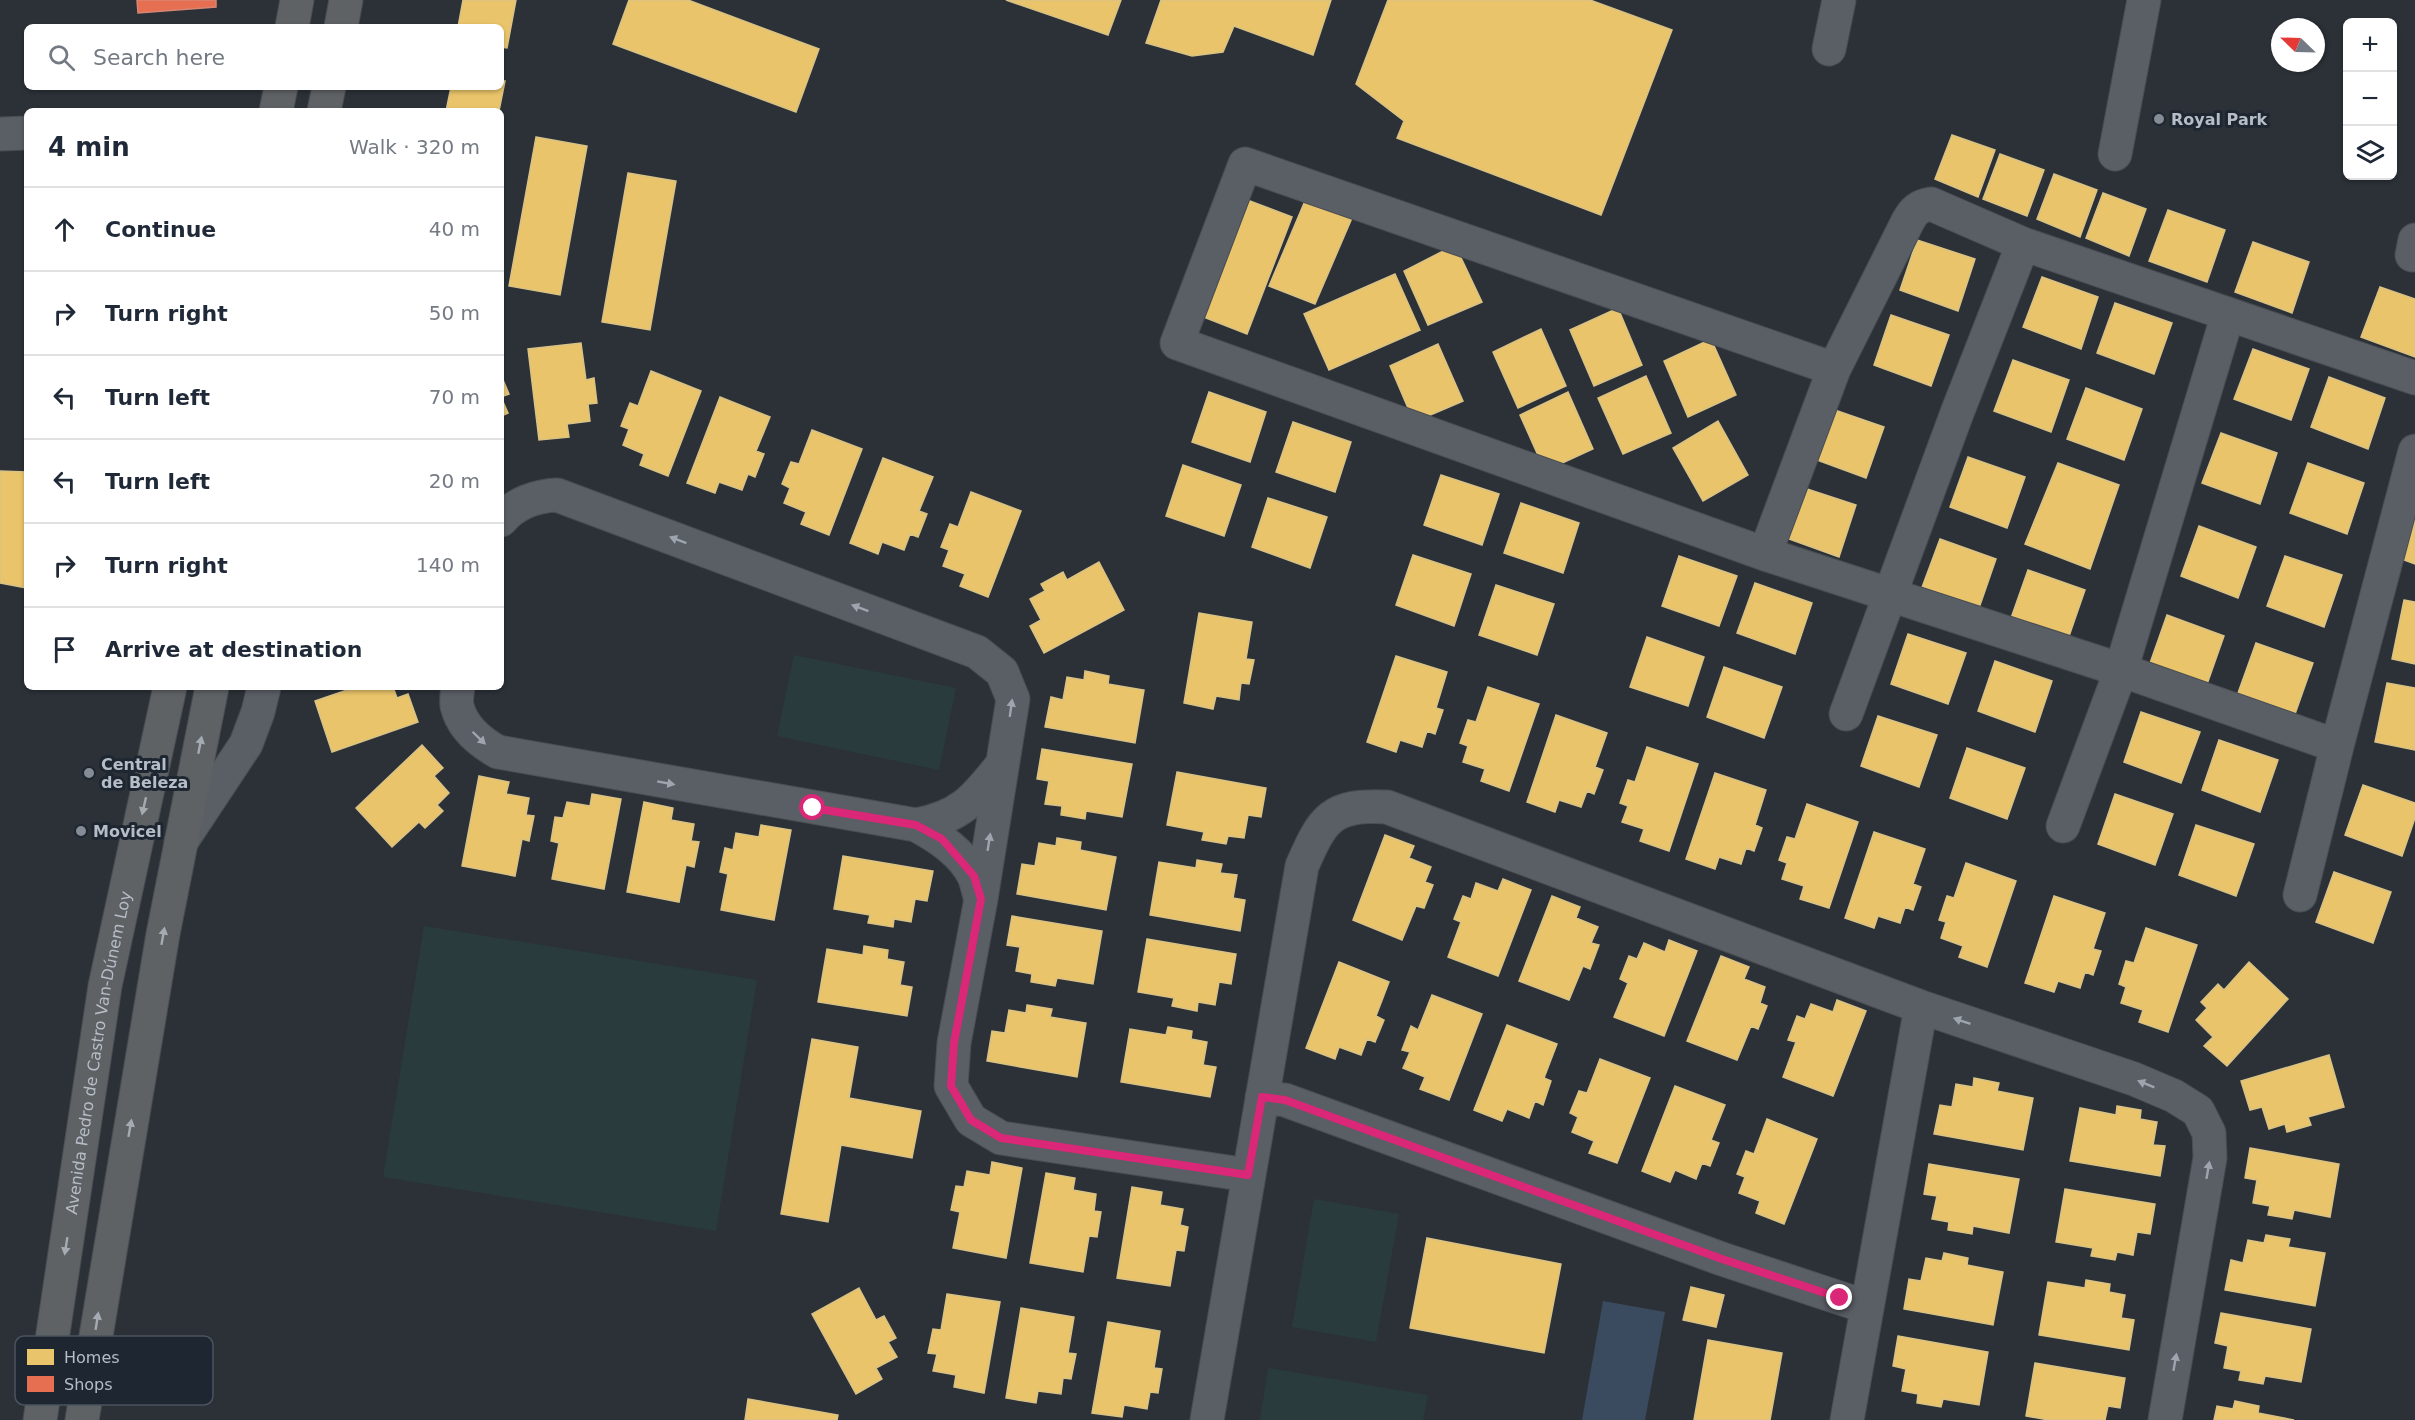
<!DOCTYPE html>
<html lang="en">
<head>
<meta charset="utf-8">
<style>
	:root { --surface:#fff; --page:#f2f2f3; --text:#1f2937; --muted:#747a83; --line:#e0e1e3 }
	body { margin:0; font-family:"DejaVu Sans",sans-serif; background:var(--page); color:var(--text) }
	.controls { position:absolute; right:18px; top:18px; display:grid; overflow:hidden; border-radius:9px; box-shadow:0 2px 4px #0004 }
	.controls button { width:54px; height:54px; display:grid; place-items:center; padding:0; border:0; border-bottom:2px solid var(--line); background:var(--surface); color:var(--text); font:30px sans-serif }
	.compass { position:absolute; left:2271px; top:18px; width:54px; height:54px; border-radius:50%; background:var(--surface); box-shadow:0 2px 4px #0004; rotate:293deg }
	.stop { position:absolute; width:18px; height:18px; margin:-14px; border:4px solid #db2777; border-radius:50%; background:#fff }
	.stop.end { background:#db2777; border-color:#fff; box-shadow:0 2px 6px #0008 }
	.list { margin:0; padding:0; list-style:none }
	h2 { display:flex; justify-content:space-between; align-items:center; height:78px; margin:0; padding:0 24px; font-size:26px }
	h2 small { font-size:20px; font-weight:400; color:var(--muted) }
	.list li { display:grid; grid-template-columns:39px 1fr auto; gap:18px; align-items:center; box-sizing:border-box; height:84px; padding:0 24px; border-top:2px solid var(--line) }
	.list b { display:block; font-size:22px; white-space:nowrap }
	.list em { font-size:20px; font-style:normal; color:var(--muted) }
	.icon { flex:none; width:33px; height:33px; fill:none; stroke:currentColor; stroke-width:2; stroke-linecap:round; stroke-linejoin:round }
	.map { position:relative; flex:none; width:2415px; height:1420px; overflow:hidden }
	.search { position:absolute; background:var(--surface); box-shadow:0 2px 4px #0004; left:24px; top:24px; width:480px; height:66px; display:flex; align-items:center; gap:15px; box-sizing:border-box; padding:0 21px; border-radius:9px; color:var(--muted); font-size:22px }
	.panel { position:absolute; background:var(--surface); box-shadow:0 2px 4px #0004; left:24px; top:108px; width:480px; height:582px; border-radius:9px }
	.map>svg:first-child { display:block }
	.green { fill:#293b3d }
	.water { fill:#3a4b5f }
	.homes { fill:#e9c46a; stroke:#d9c286; stroke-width:1.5 }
	.shops { fill:#e76f51; stroke:#d88674; stroke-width:1.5 }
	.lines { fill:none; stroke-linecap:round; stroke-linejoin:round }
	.minor-casing { stroke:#484d52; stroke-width:35 }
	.highway-casing { stroke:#474d53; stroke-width:35 }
	.minor { stroke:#5a5e65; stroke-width:33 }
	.highway { stroke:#5f6265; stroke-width:33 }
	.oneway { fill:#9ea5ae }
	.oneway2 { fill:#a4abb3 }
	.route { stroke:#db2777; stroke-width:8 }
	.poi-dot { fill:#858c95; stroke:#1e2731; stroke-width:2 }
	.labels { text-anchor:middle; stroke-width:6; stroke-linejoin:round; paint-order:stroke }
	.poi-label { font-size:16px; font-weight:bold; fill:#b5bdc7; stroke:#1e2731; text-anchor:start }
	.street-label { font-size:16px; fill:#b5bdc7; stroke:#1e2731 }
	.key { fill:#1e2731; stroke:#4b545e; stroke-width:1.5 }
	.key-label { font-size:16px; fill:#b5bdc7 }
</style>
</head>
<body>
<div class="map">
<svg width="2415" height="1420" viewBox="0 0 2415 1420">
	<rect width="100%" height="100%" fill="#2b3137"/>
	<!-- green -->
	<path class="green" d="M794,655L956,688L939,770L777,736Z
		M424,926L757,980L716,1231L383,1177Z
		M1314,1199L1399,1214L1376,1342L1292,1327Z
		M1268,1368L1428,1395L1423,1420H1260Z"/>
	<!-- water -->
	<path class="water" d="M1603,1301L1665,1312L1645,1420H1582Z"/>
	<!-- homes -->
	<path class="homes" d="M463,0H516L507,48L501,47V27H458Z
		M629,0H688L819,49L796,112L613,44Z
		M1006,0H1121L1108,35Z
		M1161,0H1331L1313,55L1234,26L1223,52L1192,56L1146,43Z
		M1388,0H1590L1672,30L1601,215L1397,138L1404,121L1356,84Z
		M501,81H505L499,111H446L451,87H501Z
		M1952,135L1995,150L1978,197L1935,179Z
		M536,137L587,146L560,295L509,286Z
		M2000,154L2044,170L2027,216L1983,199Z
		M628,173L676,181L650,330L602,322Z
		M2054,174L2097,190L2080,237L2037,219Z
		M2103,193L2146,209L2129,256L2086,238Z
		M1242,198L1292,217L1247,334L1196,314Z
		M1305,201L1352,218L1315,304L1269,286Z
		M2168,210L2225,230L2207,282L2149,261Z
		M1917,240L1975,259L1958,311L1900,290Z
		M2253,242L2309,262L2292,313L2235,292Z
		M1455,245L1482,302L1428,325L1404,271Z
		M1395,274L1420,330L1329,370L1304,314Z
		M2042,277L2098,297L2081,349L2023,327Z
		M2380,287L2415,299V357L2361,337Z
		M2115,303L2172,323L2154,374L2097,353Z
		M1618,308L1642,365L1594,386L1570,330Z
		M1891,315L1949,335L1931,386L1874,365Z
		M1541,329L1566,386L1518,408L1493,352Z
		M1711,339L1736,395L1688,417L1664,361Z
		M581,343L586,380L594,378L597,403L588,404L590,421L567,424L569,437L539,440L528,349Z
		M1438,344L1463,401L1414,422L1390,366Z
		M2253,349L2309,369L2291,420L2234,399Z
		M2013,360L2069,380L2051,432L1994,411Z
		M651,371L701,391L668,476L640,465L644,454L623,445L629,429L621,426L630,403L638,406Z
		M501,375L509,394L501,397Z
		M1646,376L1671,433L1623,454L1598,398Z
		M2329,377L2385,398L2368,449L2311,427Z
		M2086,388L2142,409L2124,460L2067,439Z
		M1209,392L1266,412L1250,462L1192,442Z
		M1568,392L1593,449L1545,471L1520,415Z
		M501,397L508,413L501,416Z
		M720,397L770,417L756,451L764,454L755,477L748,474L742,490L719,482L715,493L687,483Z
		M1826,407L1884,427L1866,478L1809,457Z
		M1718,421L1748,475L1703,501L1673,448Z
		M1293,422L1351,442L1335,492L1276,472Z
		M812,430L862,449L829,535L801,524L806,512L784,503L790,488L782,484L791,462L799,464Z
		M2221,433L2277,453L2260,504L2202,483Z
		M1968,457L2025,477L2007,528L1950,507Z
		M883,458L933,477L919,511L927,514L918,537L910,534L904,550L882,542L878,554L850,543Z
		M2058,463L2119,485L2090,569L2025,544Z
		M2308,463L2364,483L2347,534L2290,513Z
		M1183,465L1241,485L1224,536L1166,516Z
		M0,471L27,472V588L0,583Z
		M1441,475L1499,494L1482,545L1424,525Z
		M1798,486L1856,505L1839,557L1781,536Z
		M971,492L1021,511L988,597L960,586L965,574L943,566L949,550L941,547L950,524L958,527Z
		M1268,498L1327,517L1310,568L1252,547Z
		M1521,503L1579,523L1563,573L1504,553Z
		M2415,509V564L2396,557Z
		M2199,526L2256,547L2238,598L2181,576Z
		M1940,539L1996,559L1978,611L1921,590Z
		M1413,555L1471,574L1454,626L1396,605Z
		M1679,556L1737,576L1719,626L1662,606Z
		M2285,556L2342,575L2324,627L2267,606Z
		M1099,562L1124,610L1044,653L1030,626L1041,620L1030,599L1045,591L1041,584L1063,572L1067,580Z
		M2028,570L2085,590L2067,642L2010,621Z
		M1755,583L1812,603L1795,654L1737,633Z
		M1496,585L1554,604L1537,655L1479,635Z
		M2404,600L2415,602V664L2392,659Z
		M1199,613L1252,622L1246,659L1254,660L1249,684L1241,683L1239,700L1216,696L1213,709L1184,703Z
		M2167,615L2224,636L2206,687L2149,666Z
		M1908,634L1966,653L1948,704L1891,684Z
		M1647,637L1704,657L1688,706L1630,687Z
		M2256,643L2313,663L2295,714L2238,693Z
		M1396,656L1447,672L1436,708L1443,710L1435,734L1427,731L1422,747L1400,740L1396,752L1367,742Z
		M1995,661L2052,681L2035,732L1978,711Z
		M1724,667L1782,687L1764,738L1707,717Z
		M1085,671L1109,676L1108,684L1144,690L1135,743L1045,727L1051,697L1063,700L1067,677L1084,680Z
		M2387,683L2415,688V750L2375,742Z
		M349,687H393L397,698L408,694L418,722L332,752L315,701L350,689Z
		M1488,687L1539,704L1509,791L1481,781L1485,769L1463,762L1468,746L1460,743L1468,720L1476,722Z
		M2141,712L2200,732L2181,783L2124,762Z
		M1556,715L1607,733L1595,767L1603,770L1594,794L1587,791L1581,807L1559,800L1555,812L1527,802Z
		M1878,716L1937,735L1919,787L1861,766Z
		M2219,740L2278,760L2260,812L2202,790Z
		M422,745L443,768L434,776L449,793L437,805L443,811L425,828L419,822L392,847L356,808Z
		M1647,747L1698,764L1669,851L1640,841L1644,829L1622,822L1628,806L1620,803L1628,780L1635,782Z
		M1967,748L2025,768L2007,819L1950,798Z
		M1042,749L1132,764L1122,817L1086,811L1085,819L1061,815L1062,806L1045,804L1049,781L1037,779Z
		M1177,772L1266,788L1261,817L1248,815L1244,838L1228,836L1226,844L1202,840L1204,832L1167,825Z
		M1715,773L1766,790L1755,825L1762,828L1754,851L1746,848L1741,864L1719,857L1715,869L1686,859Z
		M479,776L509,782L506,794L529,798L526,815L534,816L529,841L522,839L515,876L462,866Z
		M2363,785L2415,803V818L2402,856L2345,835Z
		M592,794L621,799L604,889L552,879L559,843L551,841L555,817L563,818L567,802L590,806Z
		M2115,794L2173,814L2155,865L2098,844Z
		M644,802L673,808L671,820L694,824L691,841L699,842L694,867L686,865L679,902L627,892Z
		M1807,804L1858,822L1829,908L1800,899L1804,886L1782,879L1787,863L1779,860L1787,837L1795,839Z
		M761,825L791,830L774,920L721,910L728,874L720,872L725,848L733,850L736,833L759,837Z
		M2196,825L2254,844L2236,896L2179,875Z
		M1874,832L1925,849L1913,884L1921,887L1913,910L1905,907L1900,923L1878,916L1874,928L1845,918Z
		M1385,835L1414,846L1409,858L1431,867L1425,882L1433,885L1424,908L1416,906L1402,940L1353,920Z
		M1057,838L1081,842L1080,850L1116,857L1106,910L1017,894L1022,864L1035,866L1039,843L1056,846Z
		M843,856L933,871L927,901L915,899L911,922L894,919L893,927L868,923L870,915L834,909Z
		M1197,860L1222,864L1220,873L1237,875L1233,898L1245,900L1240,931L1150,915L1159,862L1196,868Z
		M1966,863L2016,881L1987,967L1959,957L1963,946L1941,938L1946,922L1939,920L1947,896L1954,898Z
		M2334,872L2391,892L2373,943L2316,922Z
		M1503,879L1531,890L1498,976L1448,957L1461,922L1454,919L1463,896L1471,899L1476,883L1498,891Z
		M1552,896L1580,907L1576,918L1598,927L1591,943L1599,945L1590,969L1583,966L1569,1000L1519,981Z
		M2054,896L2105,913L2093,949L2101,951L2093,975L2085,972L2080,988L2058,981L2054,992L2025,983Z
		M1012,916L1102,931L1093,984L1057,978L1055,986L1031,982L1032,974L1016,971L1020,947L1007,945Z
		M2146,928L2197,945L2168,1032L2139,1022L2143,1010L2121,1003L2126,987L2119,984L2126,961L2134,963Z
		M1147,939L1236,954L1231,984L1219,982L1215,1005L1198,1002L1197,1011L1172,1006L1174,998L1138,992Z
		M1669,940L1697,951L1664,1036L1614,1017L1628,983L1620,979L1629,956L1637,959L1644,943L1665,952Z
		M864,946L888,950L887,959L904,962L900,985L912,987L907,1016L818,1002L827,949L863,955Z
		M1721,956L1749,967L1744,979L1765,987L1760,1003L1767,1006L1758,1029L1751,1026L1737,1060L1687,1041Z
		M1339,962L1389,982L1376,1016L1384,1020L1375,1042L1367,1039L1361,1055L1339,1047L1335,1059L1306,1048Z
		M2249,962L2288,999L2227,1066L2204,1046L2213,1037L2196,1020L2207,1008L2201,1002L2218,984L2224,990Z
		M1432,995L1482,1014L1449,1100L1420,1089L1425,1077L1403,1068L1410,1052L1402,1050L1411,1026L1418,1030Z
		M1837,1000L1866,1011L1833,1096L1783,1077L1796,1042L1788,1040L1797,1016L1805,1019L1811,1004L1833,1012Z
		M1027,1005L1052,1009L1050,1017L1086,1023L1077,1077L987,1061L992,1031L1005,1033L1009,1010L1026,1013Z
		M1507,1025L1557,1044L1544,1078L1551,1081L1543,1105L1535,1101L1529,1118L1507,1109L1502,1121L1474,1110Z
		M1168,1027L1192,1031L1191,1039L1207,1042L1203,1065L1216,1067L1210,1097L1121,1082L1130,1029L1166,1035Z
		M812,1039L858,1047L849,1098L921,1111L912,1158L841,1145L828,1222L781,1214Z
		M2329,1055L2344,1107L2308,1117L2311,1125L2287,1132L2285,1124L2269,1129L2262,1107L2250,1110L2241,1081Z
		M1600,1059L1650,1078L1617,1163L1589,1153L1594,1141L1572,1132L1578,1117L1570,1113L1579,1091L1587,1093Z
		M1974,1078L1999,1083L1997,1091L2033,1098L2023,1150L1934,1134L1940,1105L1952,1107L1956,1084L1973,1087Z
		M1675,1086L1725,1105L1711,1140L1719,1143L1710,1166L1702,1163L1696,1179L1675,1170L1670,1182L1642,1171Z
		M2117,1106L2141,1110L2140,1119L2157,1122L2153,1145L2165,1146L2160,1176L2070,1161L2080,1108L2116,1115Z
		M1767,1119L1817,1139L1784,1224L1756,1213L1760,1201L1739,1193L1745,1177L1737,1174L1746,1151L1754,1154Z
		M2250,1148L2339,1164L2330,1217L2294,1210L2292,1219L2268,1215L2270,1206L2253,1203L2257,1180L2245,1178Z
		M992,1162L1022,1168L1006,1258L953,1248L960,1212L951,1210L956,1186L964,1187L967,1171L990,1175Z
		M1929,1164L2019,1179L2009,1233L1973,1226L1972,1234L1948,1230L1949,1222L1932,1219L1937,1196L1924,1194Z
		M1046,1173L1075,1178L1073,1190L1096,1194L1094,1211L1101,1212L1097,1237L1089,1236L1083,1272L1030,1263Z
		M1132,1187L1162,1192L1160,1205L1183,1209L1180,1225L1188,1227L1184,1251L1176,1250L1170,1286L1117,1278Z
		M2065,1189L2155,1204L2150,1234L2137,1232L2133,1255L2117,1252L2115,1260L2091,1256L2093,1248L2056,1242Z
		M2266,1235L2290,1239L2288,1247L2325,1253L2315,1306L2225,1290L2231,1260L2243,1263L2248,1240L2264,1243Z
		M1427,1238L1561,1264L1544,1353L1410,1328Z
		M1944,1253L1968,1258L1967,1265L2003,1272L1993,1325L1904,1309L1909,1279L1921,1281L1926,1258L1942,1261Z
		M2086,1280L2110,1284L2109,1292L2125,1295L2121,1318L2134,1320L2129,1350L2039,1335L2048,1282L2085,1288Z
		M1691,1287L1724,1295L1716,1327L1683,1320Z
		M859,1288L876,1320L884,1316L896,1338L888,1342L897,1357L876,1368L882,1379L856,1394L812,1314Z
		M947,1294L1000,1302L984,1393L954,1387L956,1375L933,1371L937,1354L928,1353L933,1329L941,1330Z
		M1021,1308L1074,1317L1068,1353L1076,1354L1071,1379L1063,1378L1061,1394L1038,1391L1036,1403L1006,1398Z
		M2221,1313L2311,1329L2301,1382L2265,1376L2263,1384L2239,1380L2241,1371L2224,1368L2228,1346L2215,1343Z
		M1108,1322L1160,1331L1154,1368L1162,1369L1158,1393L1150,1392L1147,1409L1124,1405L1122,1417L1092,1413Z
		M1898,1336L1988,1352L1979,1405L1943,1399L1941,1407L1917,1403L1918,1394L1902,1391L1906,1369L1893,1366Z
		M1708,1340L1782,1353L1770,1420H1694Z
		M2035,1363L2125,1378L2120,1408L2108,1406L2105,1420H2049L2026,1416Z
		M748,1399L838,1415L837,1420H745Z
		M2235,1401L2259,1406L2258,1413L2294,1420H2214L2217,1406L2233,1409Z"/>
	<!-- shops -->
	<path class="shops" d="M137,0H216V7L138,13Z"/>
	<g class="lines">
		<defs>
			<path id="minor" d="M1829,49L1839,0
				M0,134L27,133
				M2115,154L2144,0
				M2412,255L2415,240
				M1834,369L1245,164L1177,343L1765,554L2121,670L2337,746
				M501,520C515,503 537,496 557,495L977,652L1002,672L1013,699L981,899L954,1043L951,1086L971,1120L1001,1138L1248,1175
				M1765,554L1834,369L1908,221C1914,210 1919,206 1931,204L2023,244L2415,378
				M458,687C457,693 456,701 457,706C462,727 480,742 498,752L916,825C938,837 962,852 974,876C977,883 978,892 981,899
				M1846,714L1957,413L2023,244
				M916,825C960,817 974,800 1001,766
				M2063,826L2121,670L2228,314
				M181,842L246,744L258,712L264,687
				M2300,895L2337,746L2415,451
				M1262,1097L1285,1100L1722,1259L1867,1307
				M1207,1420L1302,866C1323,818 1331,804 1387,807L1921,1007L2134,1079L2174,1096L2198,1111L2209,1133L2210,1158L2165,1420
				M1847,1420L1921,1007"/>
			<g id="highway">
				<path d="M292,27L297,0"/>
				<path d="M341,27L346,0"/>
				<path d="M276,111L281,87"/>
				<path d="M324,111L329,87"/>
				<path id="s1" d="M40,1420L105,986L170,687"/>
				<path d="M82,1420L163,934L212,687"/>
			</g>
		</defs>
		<!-- minor casing -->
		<use href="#minor" class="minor-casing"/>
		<!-- highway casing -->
		<use href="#highway" class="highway-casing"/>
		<!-- minor -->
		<use href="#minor" class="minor"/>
		<!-- highway -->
		<use href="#highway" class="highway"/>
	</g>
	<!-- one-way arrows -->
	<defs><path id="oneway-solid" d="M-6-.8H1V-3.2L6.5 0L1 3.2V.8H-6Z" transform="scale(1.5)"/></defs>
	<g class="oneway">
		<use href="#oneway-solid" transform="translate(678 540) rotate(-159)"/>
		<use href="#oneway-solid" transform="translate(860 608) rotate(-159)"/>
		<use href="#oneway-solid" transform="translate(1011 708) rotate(-82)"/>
		<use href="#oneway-solid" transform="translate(479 738) rotate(44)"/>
		<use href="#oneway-solid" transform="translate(666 783) rotate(10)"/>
		<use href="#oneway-solid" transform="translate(989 842) rotate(-81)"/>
		<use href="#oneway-solid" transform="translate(1962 1021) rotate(-161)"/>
		<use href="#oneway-solid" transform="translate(2146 1084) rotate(-158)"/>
		<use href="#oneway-solid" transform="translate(2208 1170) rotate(-80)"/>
		<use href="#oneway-solid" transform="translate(2175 1362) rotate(-80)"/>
	</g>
	<g class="oneway2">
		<use href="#oneway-solid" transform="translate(200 745) rotate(-79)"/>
		<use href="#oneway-solid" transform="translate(144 806) rotate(103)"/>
		<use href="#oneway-solid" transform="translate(163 936) rotate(-80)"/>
		<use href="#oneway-solid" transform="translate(130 1128) rotate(-80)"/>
		<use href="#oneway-solid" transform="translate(66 1246) rotate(99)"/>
		<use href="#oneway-solid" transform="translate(97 1321) rotate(-81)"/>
	</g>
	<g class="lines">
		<!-- route -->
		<path class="route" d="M813,808L916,825L942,839L974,876L981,899L954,1043L951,1086L971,1120L1001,1138L1248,1175L1262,1097L1285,1100L1722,1259L1840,1298"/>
	</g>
	<!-- markers -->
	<g class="poi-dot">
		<circle cx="2159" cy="119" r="6"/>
		<circle cx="89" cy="773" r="6"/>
		<circle cx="81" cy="831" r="6"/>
	</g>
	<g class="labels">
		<!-- poi labels -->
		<g class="poi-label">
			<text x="2171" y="125">Royal Park</text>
			<text x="101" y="770">Central<tspan x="101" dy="18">de Beleza</tspan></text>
			<text x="93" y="837">Movicel</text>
		</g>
		<!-- street labels -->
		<g class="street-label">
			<text dy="6" stroke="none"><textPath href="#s1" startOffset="372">Avenida Pedro de Castro Van-Dúnem Loy</textPath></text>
		</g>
	</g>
	<!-- legend -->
	<rect x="15" y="1336" width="198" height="69" rx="9" class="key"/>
	<rect x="27" y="1349" width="27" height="16" fill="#e9c46a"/>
	<rect x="27" y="1376" width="27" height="16" fill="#e76f51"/>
	<g class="key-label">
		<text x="64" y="1363">Homes</text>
		<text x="64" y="1390">Shops</text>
	</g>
</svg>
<div class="controls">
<button>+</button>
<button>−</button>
<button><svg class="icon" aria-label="layers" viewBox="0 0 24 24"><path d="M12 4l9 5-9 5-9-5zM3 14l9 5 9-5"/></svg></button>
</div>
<svg class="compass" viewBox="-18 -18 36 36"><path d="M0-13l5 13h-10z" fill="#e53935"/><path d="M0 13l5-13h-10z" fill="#747a83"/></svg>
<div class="stop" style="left:813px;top:808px"></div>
<div class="stop end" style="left:1840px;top:1298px"></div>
<div class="search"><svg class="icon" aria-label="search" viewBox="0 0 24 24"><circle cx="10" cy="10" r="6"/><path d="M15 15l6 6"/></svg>Search here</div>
<section class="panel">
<h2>4 min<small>Walk · 320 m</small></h2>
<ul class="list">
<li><svg class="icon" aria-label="ahead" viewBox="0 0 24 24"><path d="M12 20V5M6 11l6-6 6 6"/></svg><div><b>Continue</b></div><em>40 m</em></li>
<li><svg class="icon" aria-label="right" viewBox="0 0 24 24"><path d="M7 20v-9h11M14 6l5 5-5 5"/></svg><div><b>Turn right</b></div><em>50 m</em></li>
<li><svg class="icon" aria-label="left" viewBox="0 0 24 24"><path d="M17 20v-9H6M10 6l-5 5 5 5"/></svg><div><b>Turn left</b></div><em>70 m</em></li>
<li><svg class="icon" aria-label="left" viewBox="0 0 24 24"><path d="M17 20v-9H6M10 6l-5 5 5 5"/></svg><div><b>Turn left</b></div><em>20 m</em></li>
<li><svg class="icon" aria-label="right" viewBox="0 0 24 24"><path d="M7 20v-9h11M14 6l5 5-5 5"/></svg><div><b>Turn right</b></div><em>140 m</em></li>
<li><svg class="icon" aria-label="arrive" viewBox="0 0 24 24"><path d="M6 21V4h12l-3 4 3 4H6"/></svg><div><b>Arrive at destination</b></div></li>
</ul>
</section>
</div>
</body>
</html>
